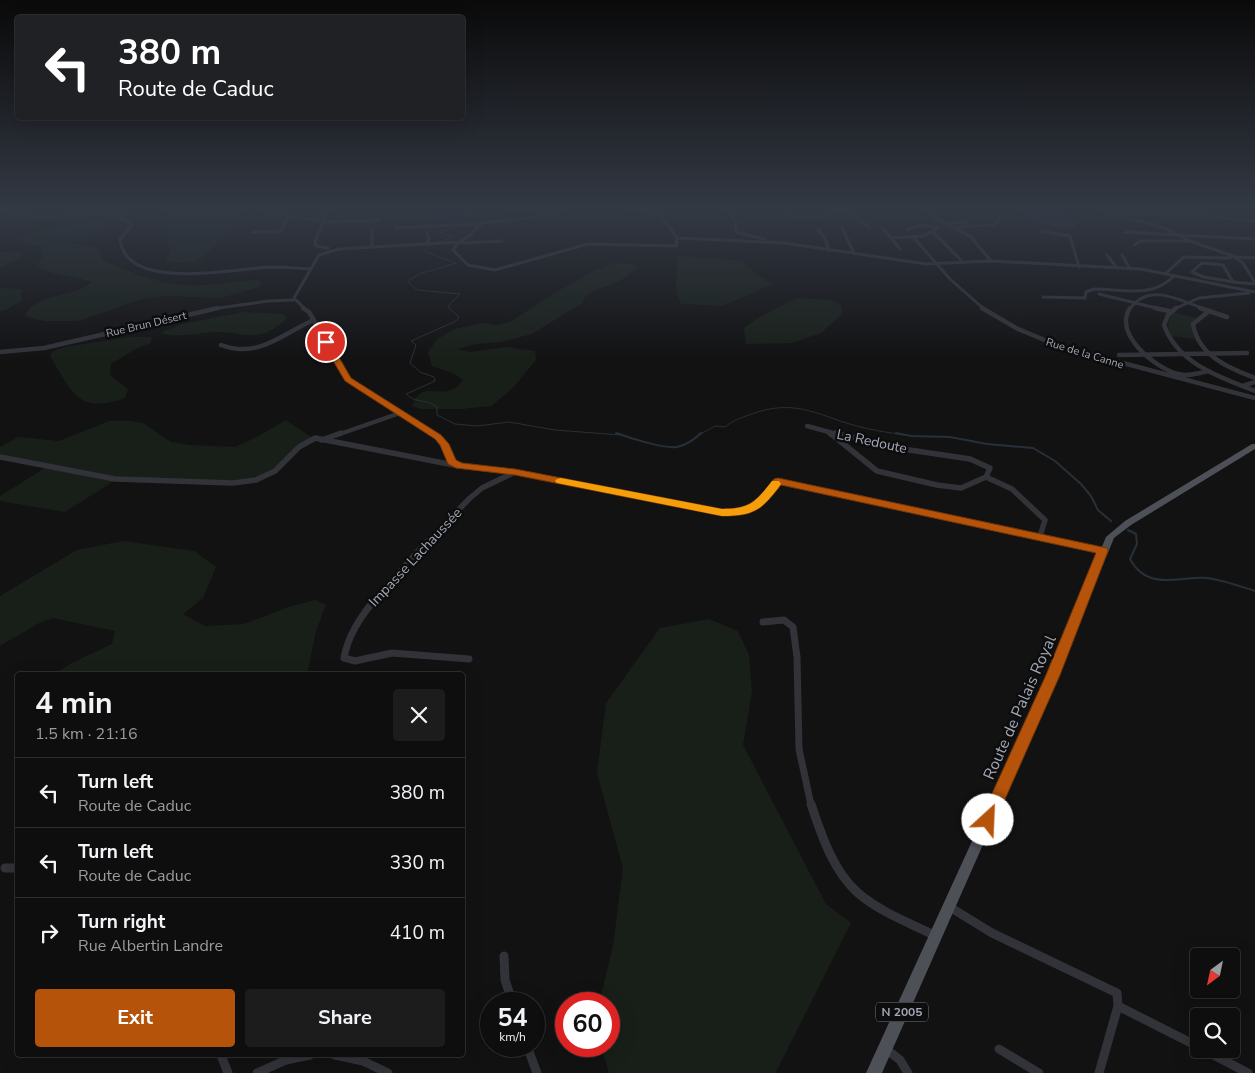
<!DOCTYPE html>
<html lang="en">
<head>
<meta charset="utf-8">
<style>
	body { margin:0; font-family:"Nunito Sans",sans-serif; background:#1c1c1c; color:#f1f3f6; height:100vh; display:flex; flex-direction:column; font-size:19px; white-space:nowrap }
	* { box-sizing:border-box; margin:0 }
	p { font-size:16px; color:#9b9c9e }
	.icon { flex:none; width:28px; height:28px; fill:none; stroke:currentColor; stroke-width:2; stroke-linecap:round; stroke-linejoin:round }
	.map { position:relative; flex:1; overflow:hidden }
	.panel { position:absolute; left:15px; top:672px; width:450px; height:385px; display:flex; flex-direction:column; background:#0e0e0e; border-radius:5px; box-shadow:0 5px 20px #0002,0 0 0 1px #2e2e2e }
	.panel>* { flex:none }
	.top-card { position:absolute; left:15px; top:15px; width:450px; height:105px; border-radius:5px; box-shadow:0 5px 20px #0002,0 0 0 1px #2e2e2e; background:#202124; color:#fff; overflow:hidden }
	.needle { width:32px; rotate:213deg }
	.controls { position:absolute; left:1190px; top:948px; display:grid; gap:10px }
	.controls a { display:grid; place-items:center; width:50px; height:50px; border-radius:5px; background:#0e0e0e; box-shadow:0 5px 20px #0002,0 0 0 1px #2e2e2e; font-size:25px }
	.speed { position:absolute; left:480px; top:992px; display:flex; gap:10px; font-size:25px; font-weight:700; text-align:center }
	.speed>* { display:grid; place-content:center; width:65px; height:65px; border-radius:50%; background:#0e0e0e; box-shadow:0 5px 20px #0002,0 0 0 1px #2e2e2e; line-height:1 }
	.speed small { font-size:12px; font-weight:400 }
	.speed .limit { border:8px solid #d22; background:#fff; color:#111 }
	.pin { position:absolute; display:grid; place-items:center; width:42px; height:42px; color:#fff; margin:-21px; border:2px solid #fff; border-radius:50%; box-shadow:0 1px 5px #0007 }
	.me { position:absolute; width:55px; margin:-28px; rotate:25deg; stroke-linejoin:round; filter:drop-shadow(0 0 4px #0008) }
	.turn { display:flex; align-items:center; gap:18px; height:105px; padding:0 20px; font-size:22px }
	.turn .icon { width:65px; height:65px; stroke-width:2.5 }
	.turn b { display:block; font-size:35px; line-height:42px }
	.round { display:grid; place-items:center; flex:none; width:52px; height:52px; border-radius:5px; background:#1c1c1c }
	.overview { display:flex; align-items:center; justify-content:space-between; height:85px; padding:0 20px }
	h1 { font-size:30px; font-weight:700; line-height:38px }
	.button { display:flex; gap:10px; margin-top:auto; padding:10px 20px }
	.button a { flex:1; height:58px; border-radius:5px; background:#b45309; color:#fff; font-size:20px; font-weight:700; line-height:58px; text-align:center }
	.button a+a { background:#1c1c1c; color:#f1f3f6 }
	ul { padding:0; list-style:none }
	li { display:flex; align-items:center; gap:15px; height:70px; padding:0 20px; border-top:1px solid #2e2e2e }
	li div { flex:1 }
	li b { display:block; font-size:19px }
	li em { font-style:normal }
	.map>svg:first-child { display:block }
</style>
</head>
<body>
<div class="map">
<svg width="1255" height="1073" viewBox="0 0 1255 1073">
	<rect width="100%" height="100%" fill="#121213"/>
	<g fill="#181f19">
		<path d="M 163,210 L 244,210 C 235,224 217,246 204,256 C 195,264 177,264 165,261 L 170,251 C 165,235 168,228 167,212 Z"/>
		<path d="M 88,219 L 105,220 L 111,223 L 109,228 L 71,243 L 99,248 L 103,260 C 132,274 167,287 200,285 C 219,285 238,281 258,280 L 262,283 L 256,288 L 220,298 L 165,296 L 139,300 L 79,321 L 44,321 L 25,316 C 34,292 74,299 91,282 C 73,275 52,277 36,265 L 43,257 L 40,247 L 26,244 L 20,239 L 34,232 Z"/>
		<polygon points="18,251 23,256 0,268 0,252"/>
		<polygon points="677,256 743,261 756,274 773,284 723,306 681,304 676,290"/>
		<path d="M 615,263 L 633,264 L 638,267 C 630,274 621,281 611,285 C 598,290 588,289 582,303 L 532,334 L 501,342 L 476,344 L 457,349 L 470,352 L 507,347 L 535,351 L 536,360 L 512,389 L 491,406 L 462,409 L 421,409 L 412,406 C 422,381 435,397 454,389 C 457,387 460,383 463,380 L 452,373 L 432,366 L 428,352 L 437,339 L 455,329 L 482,323 L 497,325 L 510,322 L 556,292 L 594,271 Z"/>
		<polygon points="4,288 22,289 21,301 8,309 0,311 0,289"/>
		<polygon points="797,298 831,300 841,305 842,314 821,333 792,343 746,344 744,328 761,316"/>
		<path d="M 243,312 L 283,314 L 287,318 C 281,324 273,330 265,333 C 250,338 236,333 222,332 C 202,331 179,339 160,333 L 182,324 Z"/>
		<path d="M 1172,312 L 1196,318 L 1191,327 L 1195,339 L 1170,336 C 1167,327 1168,322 1172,312 Z"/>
		<path d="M 130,337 L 152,337 L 150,343 L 134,350 L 111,364 L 110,375 L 128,389 L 125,398 C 78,415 72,392 50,356 L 53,351 L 65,347 Z"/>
		<polygon points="286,420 314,439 269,473 256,479 206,481 116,478 0,456 0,447 18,437 59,441 109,421 129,421 143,423 171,442 189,445 235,447 257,437"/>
		<polygon points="45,468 114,481 65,512 0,501 0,496"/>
		<polygon points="123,541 194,551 216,567 203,598 183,614 205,626 244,624 288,607 315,600 326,605 316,631 307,675 53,675 70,664 112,644 115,631 53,618 41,622 0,646 0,596 77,550"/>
		<polygon points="709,619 738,631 749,655 752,691 743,745 826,904 851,923 776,1072 778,1073 609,1073 601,1046 609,1046 609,1004 599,1004 613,946 623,868 597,773 606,703 660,628"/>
	</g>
	<path fill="#273038" d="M 1032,211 C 1047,211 1070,212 1077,227 C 1063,229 1036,225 1026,215 Z"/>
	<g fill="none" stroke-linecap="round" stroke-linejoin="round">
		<g stroke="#273038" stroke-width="1">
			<polyline points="437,242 454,237 438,232 453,228 454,225 434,219 436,217 541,210"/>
			<path d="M 430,245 L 425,249 L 426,252 L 456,263 L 419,274 L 409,280 L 409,283 L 417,290 L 460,294 L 449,305 L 449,308 L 459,317 L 456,321 L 411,341 L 416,345 L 410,363 L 420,372 L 434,377 L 435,381 L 406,394 C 416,404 426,398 437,407 L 437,415 L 455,424 L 477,426 L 509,422 L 555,430 L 620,435"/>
			<path d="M 699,435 L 715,426 L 725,427 C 732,421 740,418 749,415 C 798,396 820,418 865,428 C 878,431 891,433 904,435"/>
		</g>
		<g stroke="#273038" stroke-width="2">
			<path d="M 616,433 C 630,438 664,449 677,447 C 686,445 694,440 701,433"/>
			<polyline points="896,433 911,436 950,437 987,444 1033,448 1055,461 1081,484 1091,496 1098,510 1111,521"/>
			<path d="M 1128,530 L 1136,534 L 1137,544 L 1130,559 C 1148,592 1178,576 1207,578 C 1223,580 1239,586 1255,591"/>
		</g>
		<g stroke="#323339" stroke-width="3">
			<path d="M 1,210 C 15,215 29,217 44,218 C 66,218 116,207 132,225 L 120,239 C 125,293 235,268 272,267 C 284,267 297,268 310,269"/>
			<polyline points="328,210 315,242 316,246 328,248"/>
			<polyline points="631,210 654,213"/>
			<polyline points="652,210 666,222 677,238"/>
			<polyline points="728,210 735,221 736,232 764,239"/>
			<polyline points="846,210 869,227"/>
			<polyline points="926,210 937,219 970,236 991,261"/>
			<polyline points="1101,210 1164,228 1190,241 1233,256 1243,263 1255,283"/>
			<polyline points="264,212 284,212 291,217 325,221"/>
			<polyline points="466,212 468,210"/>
			<polyline points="787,212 790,217 794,218 830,217 828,212 846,211"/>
			<polyline points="1115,213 1167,213 1255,221"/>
			<polyline points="118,217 125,210"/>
			<polyline points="325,222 379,220"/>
			<polyline points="949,223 967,222"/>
			<polyline points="957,227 993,225 996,224 999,218"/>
			<polyline points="395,228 478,224"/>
			<polyline points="842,228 854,253"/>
			<polyline points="883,228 900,249"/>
			<polyline points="372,230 372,247"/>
			<polyline points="818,230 825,238 829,251"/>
			<polyline points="1042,231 1070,236 1079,267"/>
			<polyline points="253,232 281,231 287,218 291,217"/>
			<polyline points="1125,232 1255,239"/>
			<polyline points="934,233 962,261"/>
			<polyline points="677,238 785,243 926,264 991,261 1141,269 1255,292"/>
			<polyline points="891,238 923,236 938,228 922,225 907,230"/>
			<polyline points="914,238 950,279 984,309"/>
			<polyline points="459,242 453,250 468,265 495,270 588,244 676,246 677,238"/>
			<polyline points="462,243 502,241"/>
			<polyline points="423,245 429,241 427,232"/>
			<polyline points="1134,245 1140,241 1190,241"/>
			<polyline points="1107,255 1117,268"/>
			<polyline points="1122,255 1130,269"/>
			<polyline points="1235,257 1255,258"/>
			<polygon points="1202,263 1223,265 1233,282 1204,277 1192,272"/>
			<polyline points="1165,274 1184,257 1230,258"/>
			<polyline points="1233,282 1255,284"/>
			<polyline points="1099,294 1160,309"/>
			<path d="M 1043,297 L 1085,298 L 1086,292 L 1094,289 C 1122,289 1152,299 1174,276"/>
			<polyline points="212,309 268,301 294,300"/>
			<polyline points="305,309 294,298 319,255 339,249 459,242 468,237 482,223 536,217 565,210"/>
			<path d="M 1130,309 C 1148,282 1180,300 1204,309"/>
			<polyline points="1174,309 1199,298 1249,293"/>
		</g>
		<g stroke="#323339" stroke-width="4.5">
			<polyline points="303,308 309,312 348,379 434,435"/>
			<polyline points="982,308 1018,329 1059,346 1255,398"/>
			<path d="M 1130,308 C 1113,334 1155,368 1178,374 C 1188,377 1199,373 1209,371"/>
			<polyline points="1155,308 1169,311"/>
			<path d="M 1176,308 L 1168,315 L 1164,325 C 1178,364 1220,377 1255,391"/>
			<polyline points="1200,308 1227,317"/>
			<path d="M 1209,311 L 1193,324 C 1198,355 1228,368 1255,378"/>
			<path d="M 221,345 C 259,359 281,334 314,320"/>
			<polyline points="0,352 44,348 218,308"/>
			<polyline points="1119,355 1247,353"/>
			<polyline points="1243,386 1255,382"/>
			<polyline points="807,426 840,435"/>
			<polyline points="828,432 831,435"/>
			<polyline points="337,435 400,413"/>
		</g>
		<g stroke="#323339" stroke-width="5.5">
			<polyline points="433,433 440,440 454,464"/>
			<polyline points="830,433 877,471 937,485 961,488 986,477 990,468 970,459 903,449 835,433"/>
			<polyline points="322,440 341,433"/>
			<path d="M 0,457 L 115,479 L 233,483 L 256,480 L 275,471 L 299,447 L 315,438 L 459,466 L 515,472 L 721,512 C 752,511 758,504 778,481 L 1103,551"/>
			<polyline points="986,477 1012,489 1045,520 1040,536"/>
			<polyline points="377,597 417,552 470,498 482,488 515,472"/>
		</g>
		<g stroke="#323339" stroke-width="7">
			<path d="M 378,596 C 362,614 348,634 344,658 L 355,661 L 392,653 L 469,659"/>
			<polyline points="763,622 784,620 793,627 797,657 799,749 811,805"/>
		</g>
		<g stroke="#323339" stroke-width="9">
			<path d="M 811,804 C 821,834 833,871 858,893 C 880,912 910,923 936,936"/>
			<polyline points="5,868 18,868"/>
			<polyline points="948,906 992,933 1117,993 1118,1006 1099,1073"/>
			<polyline points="504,956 505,980 513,1004"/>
			<polyline points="1118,1006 1199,1047"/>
			<polyline points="527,1046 537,1073"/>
			<polyline points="886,1049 900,1060 908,1073"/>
			<polyline points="999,1049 1039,1073"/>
			<polyline points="1202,1049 1248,1073"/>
			<polyline points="221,1055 228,1073"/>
			<polyline points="335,1055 363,1061 388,1073"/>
			<polyline points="257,1073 286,1060 310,1055"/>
		</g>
		<polygon fill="#4e5058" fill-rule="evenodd" points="1252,444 1255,444 1255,449 1131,525 1114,538 1058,675 882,1073 866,1073 1048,675 1106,537 1125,521"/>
	</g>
	<linearGradient id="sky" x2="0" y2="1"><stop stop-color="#0a0a0a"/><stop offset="0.58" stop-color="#333944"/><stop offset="1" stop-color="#333944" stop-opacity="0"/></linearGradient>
	<rect width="1255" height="361" fill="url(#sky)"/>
	<path fill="#b45309" stroke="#753606" d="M 323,340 L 329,340 L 351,378 L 441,435 L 449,444 L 456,460 L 462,463 L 515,469 L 722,509 C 751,509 756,501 774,479 L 778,478 L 1107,548 L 1108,551 L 1060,675 L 994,824 L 988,826 L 982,824 L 980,820 L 1046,675 L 1096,553 L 781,485 C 761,510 755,516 722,516 L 515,475 L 456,468 L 448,464 L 440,445 L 435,439 L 345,381 L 322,342 Z"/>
	<path fill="#f59e0b" d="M 561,478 L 722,509 C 750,509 755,503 772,481 L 779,481 L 781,484 C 762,510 754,516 722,516 L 557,483 L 555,481 L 557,479 Z"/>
	<g text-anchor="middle" stroke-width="5" stroke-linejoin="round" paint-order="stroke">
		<g font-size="11" fill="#a2a7b5" stroke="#0d0d0e">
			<text transform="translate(146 324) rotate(-13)" y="4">Rue Brun Désert</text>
			<text transform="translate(1085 353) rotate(17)" y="4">Rue de la Canne</text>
		</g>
		<rect fill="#0d0d0e" stroke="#757983" stroke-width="1" x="876" y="1002.5" width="52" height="19" rx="4"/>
		<g font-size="12" font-weight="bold" fill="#a2a7b5">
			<text x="902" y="1016">N 2005</text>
		</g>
		<g font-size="14" fill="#a2a7b5" stroke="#0d0d0e">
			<text transform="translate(872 441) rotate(12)" y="5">La Redoute</text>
			<text transform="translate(415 557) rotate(-47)" y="5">Impasse Lachaussée</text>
		</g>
		<g font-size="16" fill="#a2a7b5" stroke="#0d0d0e">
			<text transform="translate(1019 707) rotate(-66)" y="6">Route de Palais Royal</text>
		</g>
	</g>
</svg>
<div class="controls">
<a><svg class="needle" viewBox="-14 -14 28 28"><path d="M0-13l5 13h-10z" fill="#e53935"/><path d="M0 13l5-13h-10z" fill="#9b9c9e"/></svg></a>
<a><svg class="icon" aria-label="search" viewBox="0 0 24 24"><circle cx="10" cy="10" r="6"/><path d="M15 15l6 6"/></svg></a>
</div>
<div class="speed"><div>54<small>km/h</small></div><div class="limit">60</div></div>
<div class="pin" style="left:326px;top:342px;background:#d93025"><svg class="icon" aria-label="arrive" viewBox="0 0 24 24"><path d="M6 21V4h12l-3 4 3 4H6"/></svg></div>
<svg class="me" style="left:988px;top:820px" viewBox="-20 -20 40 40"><circle r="19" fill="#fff"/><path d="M0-13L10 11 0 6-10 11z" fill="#b45309"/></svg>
<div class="top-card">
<div class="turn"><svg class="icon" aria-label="left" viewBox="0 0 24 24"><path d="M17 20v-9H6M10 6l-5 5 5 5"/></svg><div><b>380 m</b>Route de Caduc</div></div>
</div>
<section class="panel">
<div class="overview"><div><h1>4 min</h1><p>1.5 km · 21:16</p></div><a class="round"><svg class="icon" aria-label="close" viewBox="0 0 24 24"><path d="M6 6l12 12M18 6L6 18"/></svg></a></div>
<ul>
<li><svg class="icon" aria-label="left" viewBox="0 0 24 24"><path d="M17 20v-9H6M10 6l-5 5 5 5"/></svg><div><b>Turn left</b><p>Route de Caduc</p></div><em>380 m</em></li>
<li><svg class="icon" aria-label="left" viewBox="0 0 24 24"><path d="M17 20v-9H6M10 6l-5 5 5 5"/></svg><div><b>Turn left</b><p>Route de Caduc</p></div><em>330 m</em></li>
<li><svg class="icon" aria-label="right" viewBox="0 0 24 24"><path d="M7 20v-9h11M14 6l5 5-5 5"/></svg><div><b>Turn right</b><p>Rue Albertin Landre</p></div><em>410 m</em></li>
</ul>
<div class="button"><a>Exit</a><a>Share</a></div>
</section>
</div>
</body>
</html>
